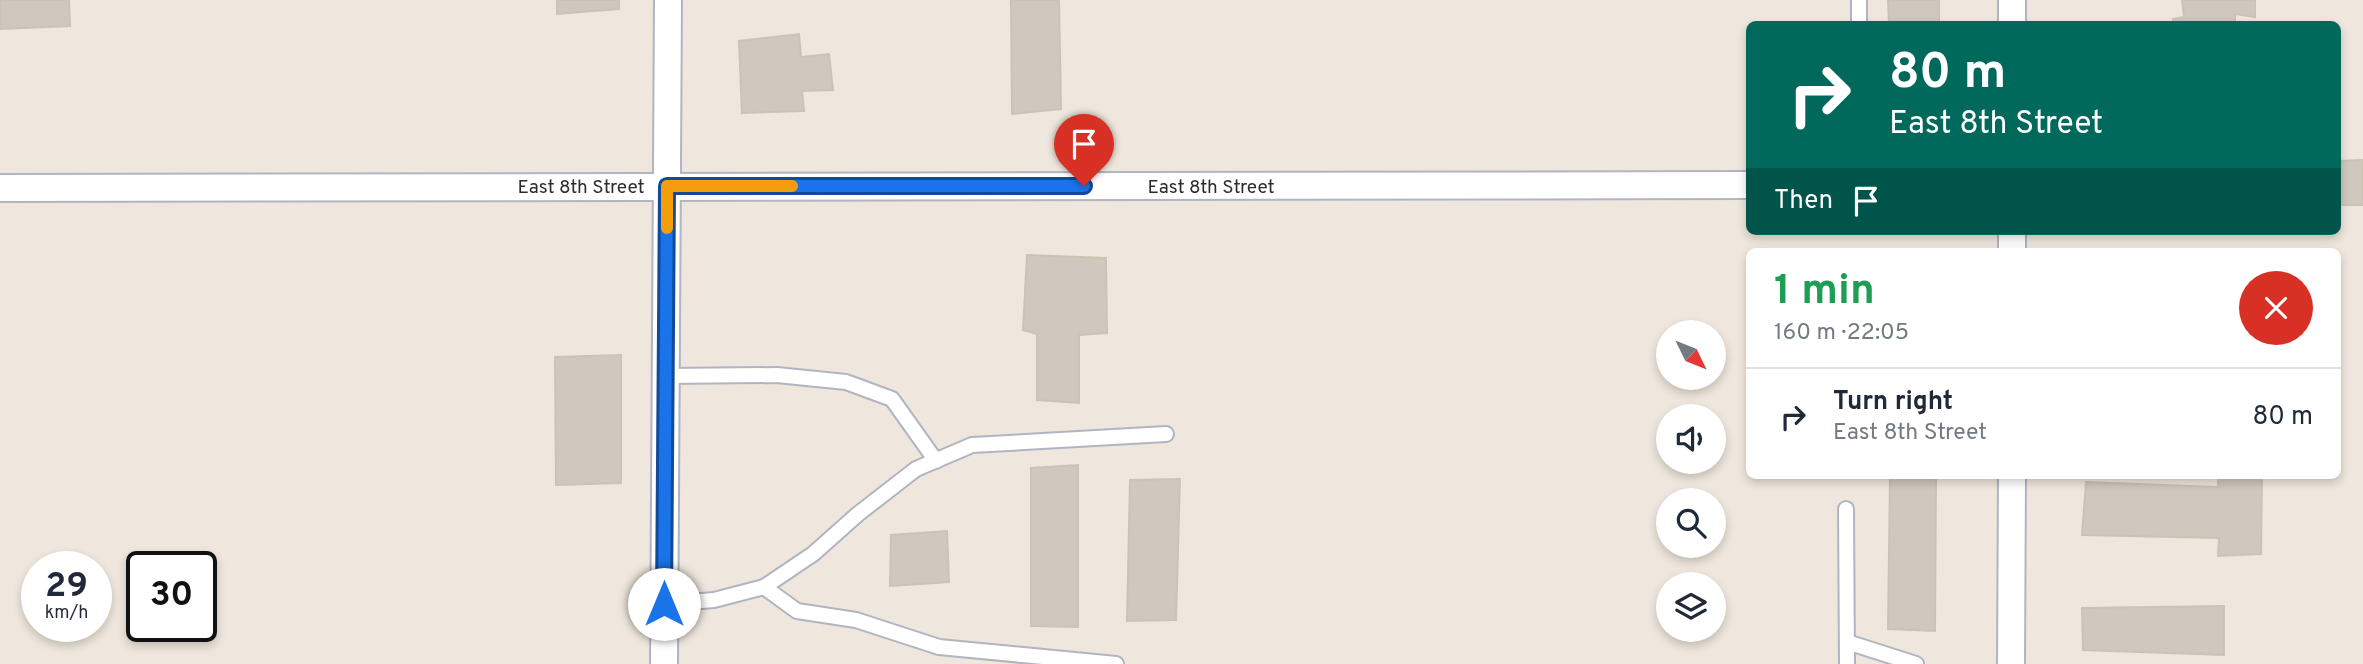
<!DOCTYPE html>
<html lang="en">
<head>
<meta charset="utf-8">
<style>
	body { margin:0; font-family:Overpass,sans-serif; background:#f2f2f3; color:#1f2937; height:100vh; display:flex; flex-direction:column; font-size:26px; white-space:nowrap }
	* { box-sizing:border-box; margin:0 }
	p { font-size:23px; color:#747a83 }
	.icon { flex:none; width:38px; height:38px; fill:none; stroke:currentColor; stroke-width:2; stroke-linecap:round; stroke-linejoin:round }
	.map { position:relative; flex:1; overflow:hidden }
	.sheet { position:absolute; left:1746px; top:248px; width:595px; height:231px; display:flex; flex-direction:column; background:#fff; border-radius:10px; box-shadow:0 4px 10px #0003 }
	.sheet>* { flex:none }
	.top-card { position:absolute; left:1746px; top:21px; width:595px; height:214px; border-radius:10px; box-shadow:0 4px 10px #0003; background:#00695c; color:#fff; overflow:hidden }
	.needle { width:46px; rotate:133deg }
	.tools { position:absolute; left:1656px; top:320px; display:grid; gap:14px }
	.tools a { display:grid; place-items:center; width:70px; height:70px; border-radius:50%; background:#fff; box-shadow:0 4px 10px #0003; font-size:35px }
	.speed { position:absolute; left:21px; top:551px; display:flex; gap:14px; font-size:35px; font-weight:700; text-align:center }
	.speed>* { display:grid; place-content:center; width:91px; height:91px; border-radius:50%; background:#fff; box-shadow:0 4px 10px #0003; line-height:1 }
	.speed small { font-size:18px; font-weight:400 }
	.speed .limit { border:4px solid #111; border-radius:10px; background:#fff; color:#111 }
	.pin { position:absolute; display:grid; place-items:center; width:60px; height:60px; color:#fff; margin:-72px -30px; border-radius:50% 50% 50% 0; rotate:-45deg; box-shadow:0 0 7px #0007 }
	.pin .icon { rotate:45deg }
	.me { position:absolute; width:77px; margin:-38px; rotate:0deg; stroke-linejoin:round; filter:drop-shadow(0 0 5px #0008) }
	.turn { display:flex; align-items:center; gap:24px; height:147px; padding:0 28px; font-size:32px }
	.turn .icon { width:91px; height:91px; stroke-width:2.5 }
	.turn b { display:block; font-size:49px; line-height:60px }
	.then { display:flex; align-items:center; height:66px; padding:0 28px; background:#0003; gap:14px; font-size:26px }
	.round { display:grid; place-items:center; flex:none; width:74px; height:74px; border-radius:37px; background:#f2f2f3 }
	.overview { display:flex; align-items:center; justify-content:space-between; height:119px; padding:0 28px }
	h1 { font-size:42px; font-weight:700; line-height:52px; color:#1e9e55 }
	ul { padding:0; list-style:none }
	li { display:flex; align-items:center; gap:21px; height:98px; padding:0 28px; border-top:2px solid #e0e1e3 }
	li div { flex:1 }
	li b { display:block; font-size:26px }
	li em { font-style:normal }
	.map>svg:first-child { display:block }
</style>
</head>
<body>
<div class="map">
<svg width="2363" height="664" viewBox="0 0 2363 664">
	<rect width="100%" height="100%" fill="#efe7dd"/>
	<g fill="#cec8be" stroke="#cbc3b6" stroke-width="2">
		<polygon points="0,0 69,0 70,26 0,29"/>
		<polygon points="557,0 619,0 619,9 557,14"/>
		<polygon points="1011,0 1059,0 1061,109 1012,114"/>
		<polygon points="1888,0 1939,0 1939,24 1889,24"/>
		<polygon points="2182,0 2255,0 2255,17 2235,14 2235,24 2173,24 2173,19 2184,17"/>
		<polygon points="799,34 801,57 829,54 833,90 802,91 804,111 742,113 739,41"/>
		<polygon points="2363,160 2363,205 2338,205 2338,161"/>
		<polygon points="1027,255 1106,258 1107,333 1079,335 1079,403 1037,400 1037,334 1023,330"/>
		<polygon points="621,355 621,483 556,485 555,357"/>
		<polygon points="1078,465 1078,627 1031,626 1031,468"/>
		<polygon points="1890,476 1936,476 1935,631 1888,629"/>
		<polygon points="2218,476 2262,476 2261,554 2218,556 2219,538 2082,535 2086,482 2218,487"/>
		<polygon points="1180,479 1176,620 1127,621 1130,480"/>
		<polygon points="947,531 949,582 890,586 891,535"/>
		<polygon points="2224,606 2224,655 2083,650 2082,608"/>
	</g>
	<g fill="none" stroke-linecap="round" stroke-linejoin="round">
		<defs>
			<g id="service">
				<polyline points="1859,0 1859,24"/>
				<polyline points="666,376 777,375 846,382 892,399 936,461"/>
				<polyline points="1846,509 1847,664"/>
				<polyline points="764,587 797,611 856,620 939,647 1116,664"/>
				<polyline points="664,604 714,600 764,587 813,554 858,514 916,469 972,445 1166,434"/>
				<polyline points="1847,642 1916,664"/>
			</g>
			<g id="minor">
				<polyline points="2012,0 2012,24"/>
				<polyline points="0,188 1750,185"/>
				<polyline points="2012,252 2012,231"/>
				<polyline points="664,664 668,0"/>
				<polyline points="2011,664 2012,476"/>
			</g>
		</defs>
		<use href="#service" stroke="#b1b4c1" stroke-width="18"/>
		<use href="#minor" stroke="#b1b4c1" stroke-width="30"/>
		<use href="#service" stroke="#fff" stroke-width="14"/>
		<use href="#minor" stroke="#fff" stroke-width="26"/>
	</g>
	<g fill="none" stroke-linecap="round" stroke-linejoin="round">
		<defs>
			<polyline id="route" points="664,604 667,186 1084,186"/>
		</defs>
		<use href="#route" stroke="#114b97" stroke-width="18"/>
		<use href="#route" stroke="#1a73e8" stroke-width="12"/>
		<polyline stroke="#f59e0b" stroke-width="12" points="667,228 667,186 792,186"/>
	</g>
	<g text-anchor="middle" stroke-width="6" stroke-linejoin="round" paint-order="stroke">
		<g font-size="19" fill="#2c2c2c" stroke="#fff">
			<text x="581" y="193">East 8th Street</text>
			<text x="1211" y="193">East 8th Street</text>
		</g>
	</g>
</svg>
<div class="tools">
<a><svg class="needle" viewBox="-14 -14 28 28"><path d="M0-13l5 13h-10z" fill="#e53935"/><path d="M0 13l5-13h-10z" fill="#747a83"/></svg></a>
<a><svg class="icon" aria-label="sound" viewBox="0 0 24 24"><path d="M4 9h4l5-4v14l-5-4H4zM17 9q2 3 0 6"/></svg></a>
<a><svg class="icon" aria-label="search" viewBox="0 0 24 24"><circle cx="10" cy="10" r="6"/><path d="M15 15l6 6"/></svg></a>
<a><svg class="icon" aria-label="layers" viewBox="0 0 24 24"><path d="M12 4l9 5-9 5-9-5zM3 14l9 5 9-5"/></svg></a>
</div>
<div class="speed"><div>29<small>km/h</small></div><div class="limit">30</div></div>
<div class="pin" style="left:1084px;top:186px;background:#d93025"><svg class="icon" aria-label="arrive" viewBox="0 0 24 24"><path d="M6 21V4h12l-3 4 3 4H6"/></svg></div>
<svg class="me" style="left:664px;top:604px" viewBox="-20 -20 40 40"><circle r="19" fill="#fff"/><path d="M0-13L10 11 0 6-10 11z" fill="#1a73e8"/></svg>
<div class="top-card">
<div class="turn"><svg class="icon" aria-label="right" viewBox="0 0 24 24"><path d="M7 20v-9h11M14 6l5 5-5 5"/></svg><div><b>80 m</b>East 8th Street</div></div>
<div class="then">Then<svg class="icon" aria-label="arrive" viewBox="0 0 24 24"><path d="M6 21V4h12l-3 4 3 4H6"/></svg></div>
</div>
<section class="sheet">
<div class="overview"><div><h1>1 min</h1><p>160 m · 22:05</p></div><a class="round" style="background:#d93025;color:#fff"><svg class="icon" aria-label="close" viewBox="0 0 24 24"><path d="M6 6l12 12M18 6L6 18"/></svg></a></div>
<ul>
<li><svg class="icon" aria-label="right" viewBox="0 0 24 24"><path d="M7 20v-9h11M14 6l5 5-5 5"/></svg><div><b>Turn right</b><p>East 8th Street</p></div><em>80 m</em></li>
</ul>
</section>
</div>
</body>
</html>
